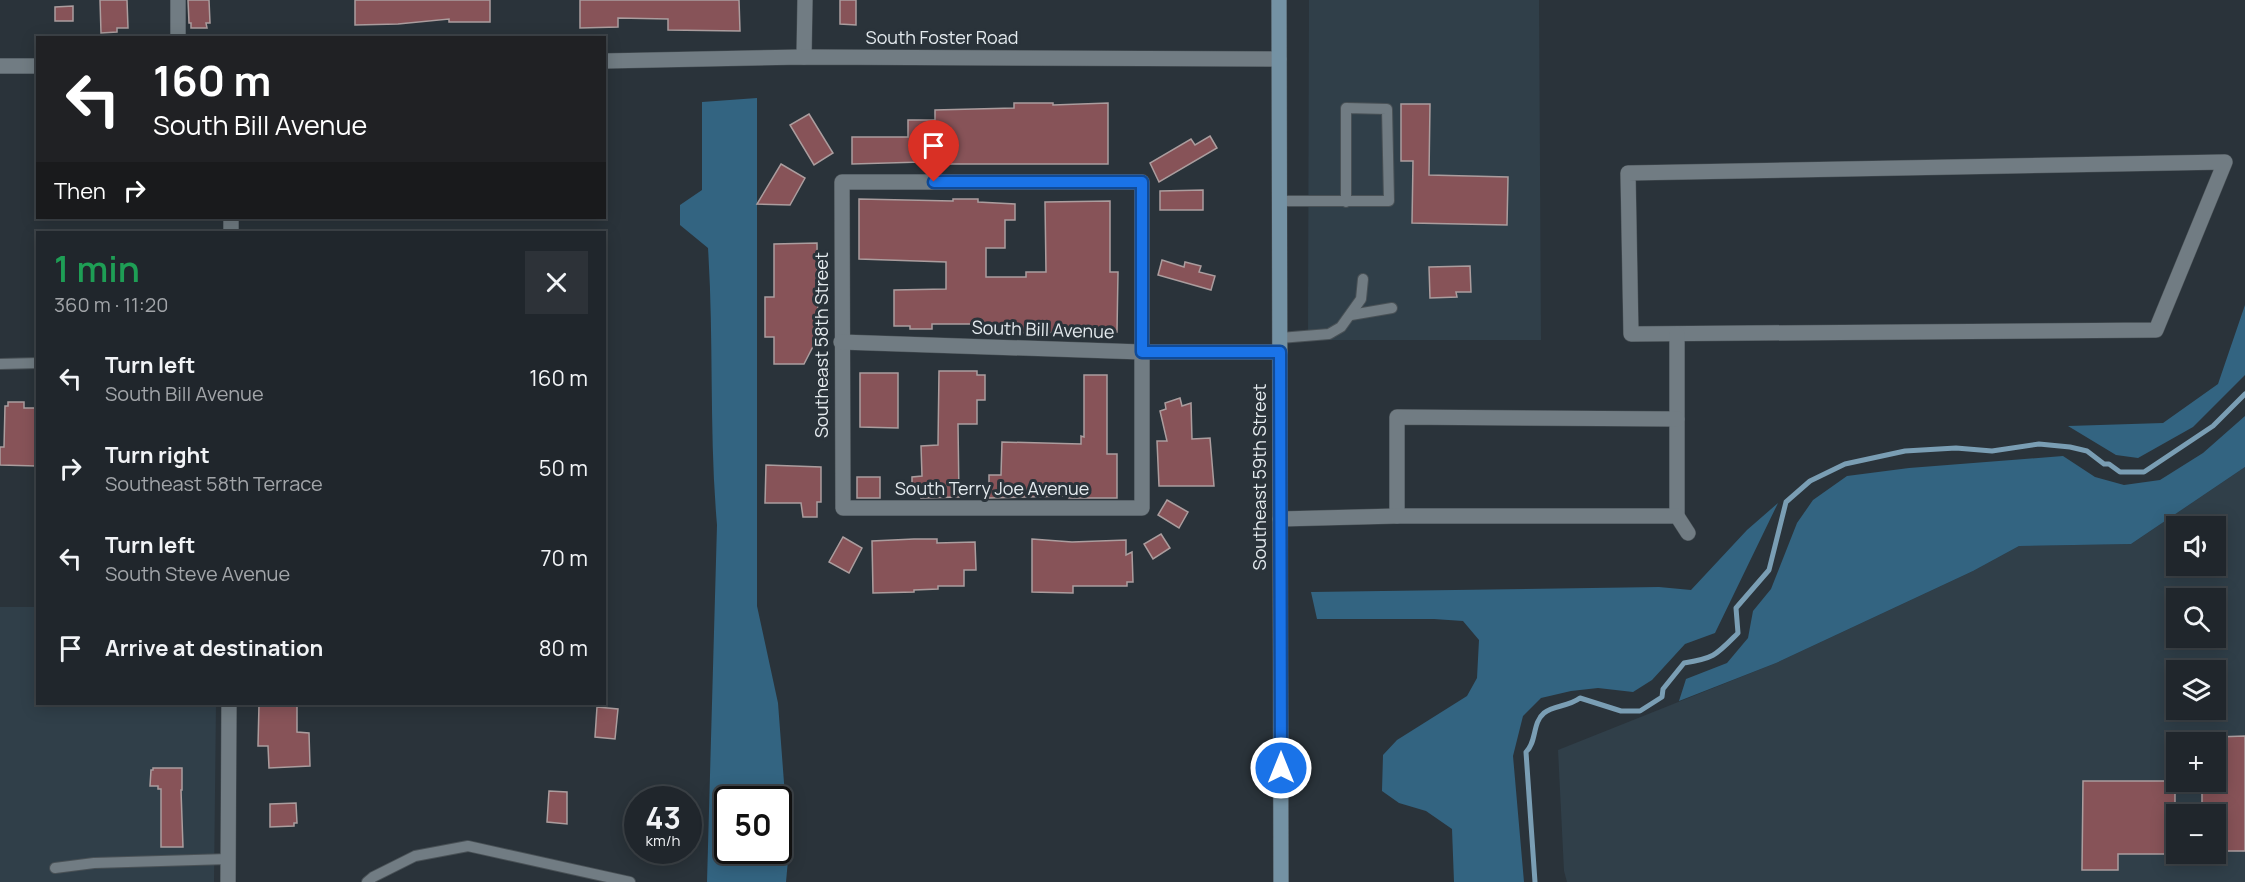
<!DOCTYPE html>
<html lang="en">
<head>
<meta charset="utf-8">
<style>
	body { margin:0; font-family:Manrope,sans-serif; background:#2d3238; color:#f1f3f6; height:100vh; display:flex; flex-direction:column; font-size:22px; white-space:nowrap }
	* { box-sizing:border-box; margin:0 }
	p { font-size:20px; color:#a2a5a9 }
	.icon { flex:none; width:33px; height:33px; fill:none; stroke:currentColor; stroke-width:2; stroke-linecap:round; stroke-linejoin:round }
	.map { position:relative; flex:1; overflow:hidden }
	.sheet { position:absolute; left:36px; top:231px; width:570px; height:474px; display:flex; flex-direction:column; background:#20262c; border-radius:0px; box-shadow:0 3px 15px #0003,0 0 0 2px #3d4348 }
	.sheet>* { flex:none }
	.top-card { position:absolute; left:36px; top:36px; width:570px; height:183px; border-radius:0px; box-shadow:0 3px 15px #0003,0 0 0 2px #3d4348; background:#202124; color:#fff; overflow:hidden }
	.buttons { position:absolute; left:2166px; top:516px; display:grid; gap:12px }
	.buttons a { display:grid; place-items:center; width:60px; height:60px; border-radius:0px; background:#20262c; box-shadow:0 3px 15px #0003,0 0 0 2px #3d4348; font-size:30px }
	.speed { position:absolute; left:624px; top:786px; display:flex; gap:12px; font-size:30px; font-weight:700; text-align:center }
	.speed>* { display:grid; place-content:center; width:78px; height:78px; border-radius:50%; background:#20262c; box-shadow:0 3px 15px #0003,0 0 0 2px #3d4348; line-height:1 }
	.speed small { font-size:15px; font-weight:400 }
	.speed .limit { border:3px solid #111; border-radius:9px; background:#fff; color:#111 }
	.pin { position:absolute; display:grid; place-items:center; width:51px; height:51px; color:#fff; margin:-62px -26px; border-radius:50% 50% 50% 0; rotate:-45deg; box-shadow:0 0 6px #0007 }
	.pin .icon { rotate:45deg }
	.me { position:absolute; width:66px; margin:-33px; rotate:0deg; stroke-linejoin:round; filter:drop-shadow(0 0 4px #0008) }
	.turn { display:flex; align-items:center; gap:21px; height:126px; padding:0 18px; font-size:27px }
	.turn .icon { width:78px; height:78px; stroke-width:2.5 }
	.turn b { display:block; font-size:42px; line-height:51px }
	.then { display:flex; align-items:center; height:57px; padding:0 18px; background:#0003; gap:12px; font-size:22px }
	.round { display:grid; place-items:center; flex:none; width:63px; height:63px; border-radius:0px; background:#2d3238 }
	.summary { display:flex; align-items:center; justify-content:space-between; height:102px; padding:0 18px }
	h1 { font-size:36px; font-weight:600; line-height:45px; color:#1e9e55 }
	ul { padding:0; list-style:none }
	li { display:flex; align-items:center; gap:18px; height:90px; padding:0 18px }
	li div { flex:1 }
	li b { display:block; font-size:22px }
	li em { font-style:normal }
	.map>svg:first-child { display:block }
</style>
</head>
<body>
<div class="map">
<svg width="2245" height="882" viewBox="0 0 2245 882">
	<rect width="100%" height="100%" fill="#2a333a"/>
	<g fill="#303f49" fill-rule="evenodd">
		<polygon points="1309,0 1539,0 1541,340 1308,340"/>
		<path d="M 2245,467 L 2245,882 L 1567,882 L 1564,871 L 1558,750 L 1776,663 L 1973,571 L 2019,546 L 2131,544 ZM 2176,526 L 2216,526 L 2216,566 L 2176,566 ZM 2176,598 L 2216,598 L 2216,638 L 2176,638 ZM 2176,670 L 2216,670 L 2216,710 L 2176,710 ZM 2176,742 L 2216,742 L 2216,782 L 2176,782 ZM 2176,814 L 2216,814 L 2216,854 L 2176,854 Z"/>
		<polygon points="0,607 37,607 38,704 216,704 214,882 0,882"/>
	</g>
	<g fill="#336481" fill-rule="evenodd">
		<path d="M 757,98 L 757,606 L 778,703 L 789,849 L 786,882 L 707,882 L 717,525 C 709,433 714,341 708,248 L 680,225 L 680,205 L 702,190 L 702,102 ZM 728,800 L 778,800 L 778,850 L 728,850 Z"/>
		<polygon points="2245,305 2245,375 2193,427 2138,458 2116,455 2068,426 2163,423 2218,384"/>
		<polygon points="2245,416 2245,467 2131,544 2019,546 1973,571 1776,663 1679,701 1686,679 1727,663 1748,638 1753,611 1771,589 1797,523 1813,500 1847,476 1909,468 2063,456 2095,477 2124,485 2160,480 2203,453"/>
		<polygon points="1778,503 1715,633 1685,644 1652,680 1633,692 1598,688 1571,691 1541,698 1523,716 1513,756 1524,882 1454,882 1452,829 1426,811 1399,803 1382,791 1383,755 1397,740 1467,696 1477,678 1479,640 1463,621 1434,619 1317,619 1311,592 1659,587 1691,590 1747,530"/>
	</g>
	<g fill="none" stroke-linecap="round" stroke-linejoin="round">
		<path stroke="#7a9eb4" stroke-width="5" d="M 1535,882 L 1526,752 C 1537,742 1532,723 1544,713 C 1554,705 1568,707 1580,698 L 1621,711 L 1640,711 L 1662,697 L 1663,689 L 1684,663 C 1715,658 1716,655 1738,633 L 1736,608 L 1769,570 L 1786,502 L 1810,481 L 1845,464 L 1905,451 L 1956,448 L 1992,451 L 2039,444 L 2070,447 L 2087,451 L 2104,464 L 2109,464 L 2120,472 L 2144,472 L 2213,426 L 2245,394"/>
	</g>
	<g fill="#875358" stroke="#ab9d9e" stroke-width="1.5">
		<polygon points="100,0 127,0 128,28 117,28 117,32 101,33"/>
		<polygon points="188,0 209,0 210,23 206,23 207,28 191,28 191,23 189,23"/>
		<polygon points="355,0 490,0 490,22 449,22 449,19 398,24 355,25"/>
		<polygon points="580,0 739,0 740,31 668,30 668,19 618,18 618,27 580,28"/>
		<polygon points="840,0 856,0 856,25 840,24"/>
		<polygon points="73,6 73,21 55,21 55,7"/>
		<polygon points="1014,103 1053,103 1053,105 1108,103 1108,164 922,164 922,162 852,164 852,137 908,137 908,120 935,120 935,110 1014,108"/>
		<polygon points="1401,104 1430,104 1429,175 1508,177 1507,225 1412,223 1413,161 1401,161"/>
		<polygon points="809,114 833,153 814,165 790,125"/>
		<polygon points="1210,136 1217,148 1159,182 1150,163 1191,139 1195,145"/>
		<polygon points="781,164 805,178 790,205 757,204"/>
		<polygon points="1203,190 1203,210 1160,210 1160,191"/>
		<polygon points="859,199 953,201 953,199 978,199 978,202 1015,204 1015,220 1005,220 1005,248 986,248 986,277 1026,277 1026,272 1046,272 1045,202 1110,201 1110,272 1118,272 1117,332 990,333 990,331 974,331 974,324 932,324 932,329 910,329 910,326 894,326 894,290 946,289 946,262 859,259"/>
		<polygon points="817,243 818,324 820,333 804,364 774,364 774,337 765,337 765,297 774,297 774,244"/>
		<polygon points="1162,260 1184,267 1185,262 1201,266 1199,272 1215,276 1211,290 1158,275"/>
		<polygon points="1470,266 1471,292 1456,292 1457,297 1430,298 1429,267"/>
		<polygon points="939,371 977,371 977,375 985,375 985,400 977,400 977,424 958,424 959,497 921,498 921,492 912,492 912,477 922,476 921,446 938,445"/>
		<polygon points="860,373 898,373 898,428 860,427"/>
		<polygon points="1084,375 1107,375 1107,454 1117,454 1117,498 1069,498 1069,496 989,498 989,475 1001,475 1002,442 1081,444 1081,436 1084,437"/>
		<polygon points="1180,398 1182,406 1191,403 1192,439 1210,438 1214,486 1159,486 1157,441 1167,441 1160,411 1166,409 1165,403"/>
		<polygon points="8,402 24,402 24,408 38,408 37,466 0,465 0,447 4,447 5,406 8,406"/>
		<polygon points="766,465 821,467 821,502 817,502 817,517 803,517 801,503 765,503"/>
		<rect x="857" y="477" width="23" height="21"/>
		<polygon points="1167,500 1188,512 1179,528 1158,515"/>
		<polygon points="1161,534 1170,548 1153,559 1144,544"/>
		<polygon points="843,537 862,548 849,573 829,562"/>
		<polygon points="914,539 937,539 937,543 975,542 976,570 964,570 964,586 938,586 938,589 914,590 914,592 873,593 872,541"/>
		<polygon points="1032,539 1072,542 1126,540 1126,555 1132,552 1133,582 1127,582 1127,586 1073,586 1073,593 1032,592"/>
		<polygon points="259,704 297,704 297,732 309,733 310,766 269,768 268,746 258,746"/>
		<polygon points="597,707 618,709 615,739 595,737"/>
		<polygon points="2245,736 2245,851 2216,851 2216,814 2202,814 2202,782 2216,782 2216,737"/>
		<polygon points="153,768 182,768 182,790 181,790 183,847 161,847 161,789 158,789 158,786 150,786 151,770 153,770"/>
		<polygon points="2083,781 2175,781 2175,854 2118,854 2118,870 2082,870"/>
		<polygon points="549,791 567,792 567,824 547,822"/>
		<polygon points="296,803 297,823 294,823 294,826 270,827 270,804"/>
	</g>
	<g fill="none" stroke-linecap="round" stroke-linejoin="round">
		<defs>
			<g id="lane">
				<polyline points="1279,201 1389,201 1387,109 1346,108 1346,202"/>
				<polyline points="1351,315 1392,308"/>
				<polyline points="1280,338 1329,334 1341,327 1361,299 1363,279"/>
				<polyline points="0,364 38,363"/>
				<polyline points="55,868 94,863 228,859"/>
				<polyline points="367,882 373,877 415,856 468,846 630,882"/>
			</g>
			<g id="street">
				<polyline points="178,0 178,38"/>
				<polyline points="804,57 805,0"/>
				<polyline points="604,61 804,57 1279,59"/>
				<polyline points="0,66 38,66"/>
				<polygon points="2225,162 2156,330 1631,334 1628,173"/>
				<polygon points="842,182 1142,182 1142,508 843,508"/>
				<polyline points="231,232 231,218"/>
				<polyline points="1677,334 1677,516"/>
				<polyline points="841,342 1142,352 1280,352"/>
				<polyline points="1397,516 1397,417 1677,419"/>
				<polyline points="1280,519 1397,516 1677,516 1688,533"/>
				<polyline points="228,882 229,704"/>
			</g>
			<polyline id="secondary" points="1279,0 1281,882"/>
		</defs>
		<use href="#lane" stroke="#495156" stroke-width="12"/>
		<use href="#street" stroke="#495156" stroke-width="16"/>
		<use href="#secondary" stroke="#495156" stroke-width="16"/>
		<use href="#lane" stroke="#717c83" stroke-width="10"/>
		<use href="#street" stroke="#717c83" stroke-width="15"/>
		<use href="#secondary" stroke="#7492a4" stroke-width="15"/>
	</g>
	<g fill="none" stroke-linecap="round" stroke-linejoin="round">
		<defs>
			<polyline id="route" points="934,182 1142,182 1142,352 1280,352 1281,768"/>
		</defs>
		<use href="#route" stroke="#114b97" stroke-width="15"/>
		<use href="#route" stroke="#1a73e8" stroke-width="10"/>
	</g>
	<g text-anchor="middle" stroke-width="6" stroke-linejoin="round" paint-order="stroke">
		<g font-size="18" fill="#e4eaee" stroke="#2a333a">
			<text x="942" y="44">South Foster Road</text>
			<text transform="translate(1043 330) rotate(2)" y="6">South Bill Avenue</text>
			<text transform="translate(822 345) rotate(-90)" y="6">Southeast 58th Street</text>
			<text transform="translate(1260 477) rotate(-90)" y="6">Southeast 59th Street</text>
			<text x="992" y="495">South Terry Joe Avenue</text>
		</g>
	</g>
</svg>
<div class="buttons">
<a><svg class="icon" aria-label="sound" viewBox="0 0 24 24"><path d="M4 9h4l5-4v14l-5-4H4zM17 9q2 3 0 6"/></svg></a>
<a><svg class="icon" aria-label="search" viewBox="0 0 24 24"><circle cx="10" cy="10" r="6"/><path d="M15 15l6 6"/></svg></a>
<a><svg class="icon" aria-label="layers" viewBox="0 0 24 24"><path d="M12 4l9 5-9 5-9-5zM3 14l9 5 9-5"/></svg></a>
<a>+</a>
<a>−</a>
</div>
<div class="speed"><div>43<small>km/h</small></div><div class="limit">50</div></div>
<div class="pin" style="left:934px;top:182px;background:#d93025"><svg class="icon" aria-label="arrive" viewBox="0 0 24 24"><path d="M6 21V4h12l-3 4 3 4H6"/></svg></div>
<svg class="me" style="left:1281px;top:768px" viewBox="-20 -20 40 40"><circle r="17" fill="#1a73e8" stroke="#fff" stroke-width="3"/><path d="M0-11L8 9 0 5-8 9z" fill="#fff"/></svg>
<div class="top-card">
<div class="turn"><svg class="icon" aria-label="left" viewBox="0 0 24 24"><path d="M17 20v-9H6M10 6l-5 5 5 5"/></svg><div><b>160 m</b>South Bill Avenue</div></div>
<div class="then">Then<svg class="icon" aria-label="right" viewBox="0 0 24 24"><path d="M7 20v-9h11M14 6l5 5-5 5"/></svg></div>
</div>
<section class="sheet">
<div class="summary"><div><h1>1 min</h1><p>360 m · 11:20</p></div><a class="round"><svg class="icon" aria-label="close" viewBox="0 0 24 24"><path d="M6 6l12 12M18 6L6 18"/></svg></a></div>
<ul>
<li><svg class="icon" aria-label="left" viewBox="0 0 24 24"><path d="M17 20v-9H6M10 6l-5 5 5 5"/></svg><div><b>Turn left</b><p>South Bill Avenue</p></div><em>160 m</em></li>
<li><svg class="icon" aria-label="right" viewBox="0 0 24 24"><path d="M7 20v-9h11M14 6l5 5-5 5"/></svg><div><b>Turn right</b><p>Southeast 58th Terrace</p></div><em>50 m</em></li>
<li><svg class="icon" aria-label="left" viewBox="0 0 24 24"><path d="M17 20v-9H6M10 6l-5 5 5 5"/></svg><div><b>Turn left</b><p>South Steve Avenue</p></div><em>70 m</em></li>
<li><svg class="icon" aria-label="arrive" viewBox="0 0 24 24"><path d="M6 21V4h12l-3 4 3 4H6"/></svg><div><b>Arrive at destination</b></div><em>80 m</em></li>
</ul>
</section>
</div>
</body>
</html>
